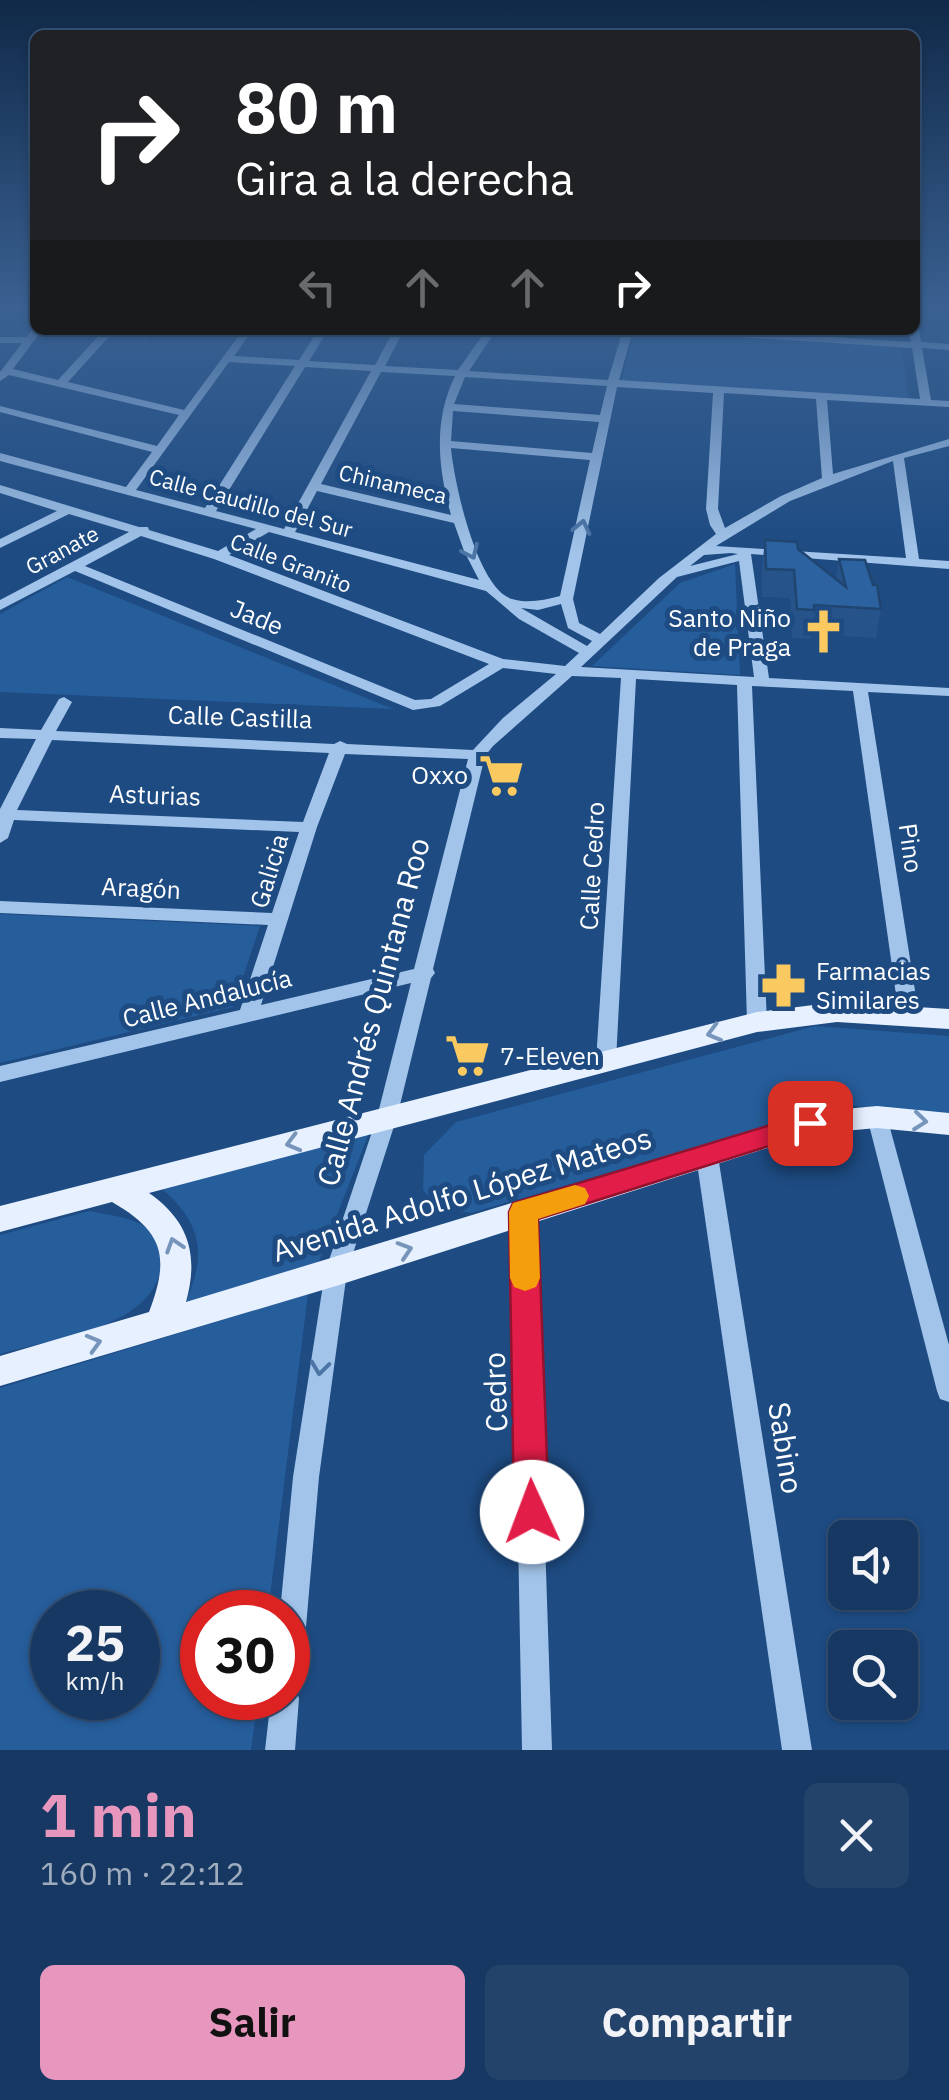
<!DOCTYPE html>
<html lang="es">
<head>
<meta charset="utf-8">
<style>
	body { margin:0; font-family:"IBM Plex Sans",sans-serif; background:#23436b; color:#f1f3f6; height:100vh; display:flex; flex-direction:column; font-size:38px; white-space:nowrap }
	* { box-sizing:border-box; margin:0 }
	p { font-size:32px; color:#9eacbe }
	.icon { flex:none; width:55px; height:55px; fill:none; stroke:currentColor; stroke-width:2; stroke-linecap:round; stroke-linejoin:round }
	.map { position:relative; height:1750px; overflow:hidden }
	.sheet { display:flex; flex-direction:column; background:#163862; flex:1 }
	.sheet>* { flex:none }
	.banner { position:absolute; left:30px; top:30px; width:890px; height:305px; border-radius:15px; box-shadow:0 2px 8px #0004,0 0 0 2px #355277; background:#202124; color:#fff; overflow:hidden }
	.controls { position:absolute; left:828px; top:1520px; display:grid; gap:20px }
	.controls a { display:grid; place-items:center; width:90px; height:90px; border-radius:15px; background:#163862; box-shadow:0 2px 8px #0004,0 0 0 2px #355277; font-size:50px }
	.speed { position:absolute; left:30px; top:1590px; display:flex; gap:20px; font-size:50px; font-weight:700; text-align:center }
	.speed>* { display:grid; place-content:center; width:130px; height:130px; border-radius:50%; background:#163862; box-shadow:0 2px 8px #0004,0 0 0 2px #355277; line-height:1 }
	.speed small { font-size:25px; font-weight:400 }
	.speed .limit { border:15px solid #d22; background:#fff; color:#111 }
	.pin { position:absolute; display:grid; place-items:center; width:85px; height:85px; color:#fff; margin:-42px; border-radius:20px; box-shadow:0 5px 15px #0006 }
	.me { position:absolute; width:110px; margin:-55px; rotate:358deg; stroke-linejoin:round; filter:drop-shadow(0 0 8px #0008) }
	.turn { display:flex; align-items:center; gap:35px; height:210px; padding:0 40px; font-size:45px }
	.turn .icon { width:130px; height:130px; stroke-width:2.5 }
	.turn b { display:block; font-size:70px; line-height:85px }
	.lanes { display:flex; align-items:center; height:95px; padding:0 40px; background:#0003; justify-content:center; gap:50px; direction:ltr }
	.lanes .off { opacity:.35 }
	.round { display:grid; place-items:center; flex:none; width:105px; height:105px; border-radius:15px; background:#23436b }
	.summary { display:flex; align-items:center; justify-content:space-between; height:170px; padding:0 40px }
	h1 { font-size:60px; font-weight:800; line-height:75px; color:#e797bd }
	.primary-button { display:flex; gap:20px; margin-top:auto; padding:20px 40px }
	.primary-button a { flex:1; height:115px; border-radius:15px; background:#e797bd; color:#111; font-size:40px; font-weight:800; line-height:115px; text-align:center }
	.primary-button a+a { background:#23436b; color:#f1f3f6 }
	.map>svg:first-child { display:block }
</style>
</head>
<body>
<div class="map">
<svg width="949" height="1750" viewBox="0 0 949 1750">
	<rect width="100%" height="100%" fill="#1d4b82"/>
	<g fill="#265d9b" fill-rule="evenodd">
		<polygon points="634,330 901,347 909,399 622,380"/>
		<polygon points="735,564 740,675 592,666 680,583"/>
		<polygon points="67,577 393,709 0,692 0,614"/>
		<polygon points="0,914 260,926 233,1007 0,1063"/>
		<polygon points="815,1026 949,1036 949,1113 839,1105 471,1213 439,1208 423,1190 424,1155 456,1122"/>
		<path d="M 369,1133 L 318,1264 L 183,1308 C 206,1259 205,1226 162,1189 Z"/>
		<path d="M 89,1211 C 115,1216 161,1220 162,1254 C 164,1328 57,1337 0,1354 L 0,1235 Z"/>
		<path d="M 308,1294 L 268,1612 L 202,1612 L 202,1698 L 258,1698 L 251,1750 L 0,1750 L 0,1388 ZM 52,1612 L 138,1612 L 138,1698 L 52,1698 Z"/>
	</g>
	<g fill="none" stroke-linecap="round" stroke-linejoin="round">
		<g fill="#a2c4ea" fill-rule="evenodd">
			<path d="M 35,327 L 35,330 L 42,330 L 13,369 L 58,380 L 104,330 L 115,330 L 68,382 L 184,410 L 243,330 L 253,330 L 234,356 L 299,360 L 318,330 L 328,330 L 309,361 L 375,365 L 394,330 L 404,330 L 385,366 L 458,370 L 486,330 L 496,330 L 469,371 L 608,380 L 623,330 L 633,330 L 619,380 L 920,399 L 912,348 L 673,333 L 668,330 L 722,330 L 911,342 L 909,330 L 915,330 L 915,327 L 919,330 L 921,342 L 949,344 L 949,350 L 922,348 L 931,400 L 949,401 L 949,407 L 827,400 L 833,474 L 949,439 L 949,446 L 904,458 L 919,559 L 949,561 L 949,569 L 751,554 L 769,678 L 949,688 L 949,696 L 868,692 L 919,1016 L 916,1021 L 902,1021 L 899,1016 L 853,691 L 752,686 L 767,1022 L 764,1027 L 750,1027 L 747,1022 L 737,685 L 636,679 L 616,1061 L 613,1066 L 599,1066 L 596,1061 L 621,678 L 572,676 L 493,746 L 485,756 L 433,969 L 435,973 L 431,978 L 397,1117 L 347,1272 L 319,1477 L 302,1673 L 298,1683 L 291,1686 L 295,1688 L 299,1698 L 295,1750 L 265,1750 L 271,1698 L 288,1698 L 288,1612 L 280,1612 L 293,1477 L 325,1272 L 377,1117 L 411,983 L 0,1082 L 0,1066 L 240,1010 L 268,925 L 0,913 L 0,901 L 272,913 L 299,832 L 14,820 L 8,838 L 0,843 L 0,809 L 36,739 L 0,738 L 0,728 L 41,730 L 59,699 L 64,697 L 72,702 L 56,731 L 334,744 L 340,741 L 347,744 L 473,750 L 503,718 L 556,674 L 503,668 L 440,706 L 413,710 L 75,571 L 0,610 L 0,600 L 129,532 L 69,514 L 0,548 L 0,539 L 57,511 L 0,493 L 0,485 L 139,527 L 148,527 L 149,530 L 218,551 L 256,529 L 0,461 L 0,453 L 126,487 L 152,452 L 0,412 L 0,406 L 157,446 L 179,415 L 9,375 L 0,381 L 0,372 L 22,343 L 0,343 L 0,337 L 26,337 ZM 229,362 L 295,366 L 205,508 L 136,490 ZM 305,367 L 371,371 L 284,529 L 216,511 ZM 381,372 L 455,376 C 433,421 438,468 451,515 L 321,484 ZM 465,377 L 607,386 L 600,415 L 454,404 ZM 617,387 L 713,393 L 706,509 L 710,525 L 716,534 L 659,578 L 600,634 L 579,623 L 573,599 ZM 724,393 L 816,399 L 822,478 L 781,496 L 725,528 L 718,509 ZM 453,411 L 599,422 L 592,453 L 451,441 ZM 451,448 L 590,460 L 560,596 C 544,600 528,604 512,599 C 477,589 454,482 451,448 ZM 893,461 L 906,558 L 716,546 L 790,501 ZM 317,491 L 454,523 L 464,551 L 479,580 L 295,532 ZM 269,532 L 486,591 L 519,619 L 579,653 L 565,666 L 503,659 L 229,555 ZM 141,536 L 214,559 L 489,664 L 431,699 L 415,700 L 85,566 ZM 731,553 L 738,554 L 690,566 L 704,555 ZM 739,561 L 754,677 L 581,667 L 677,577 ZM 561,604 L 568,628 L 592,641 L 587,646 L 521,608 L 538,610 ZM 52,740 L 329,753 L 303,822 L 17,810 ZM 345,754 L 468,759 L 414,969 L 261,1005 L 317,827 Z"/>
			<polygon points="877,1109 884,1111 887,1117 949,1345 949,1402 940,1399 937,1391 867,1117 870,1111"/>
			<polygon points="707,1148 715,1150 718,1156 812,1750 782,1750 696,1156 699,1150"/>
			<polygon points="523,1203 531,1206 534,1212 552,1750 522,1750 512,1212 515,1206"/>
		</g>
		<path fill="#e6f0fe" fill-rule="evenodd" d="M 837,1002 L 949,1009 L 949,1029 L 837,1022 L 757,1032 L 149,1193 C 189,1221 199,1255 186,1302 L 811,1112 L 877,1106 L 949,1113 L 949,1135 L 877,1128 L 811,1134 L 336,1286 L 0,1386 L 0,1356 L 149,1312 C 170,1257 164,1232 112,1202 L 0,1232 L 0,1206 L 757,1012 Z"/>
	</g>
	<g fill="#26548a">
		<polygon points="112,330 186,330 185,331 163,330 149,345 114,343"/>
		<polygon points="765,540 798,549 836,579 839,559 881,609 876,638 811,634 810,639 792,638 790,598 762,597 762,567"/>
	</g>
	<polygon fill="#1f4570" points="147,330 163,330 149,345"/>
	<polygon fill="#2c62a0" stroke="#1f4570" stroke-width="2.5" points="765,540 797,542 798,549 846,587 839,559 865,560 873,585 877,585 881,609 814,605 814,610 797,609 794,570 766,569"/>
	<defs><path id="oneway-chevron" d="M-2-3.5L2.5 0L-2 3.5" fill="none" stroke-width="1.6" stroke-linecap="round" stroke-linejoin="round" transform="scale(2.5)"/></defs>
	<g stroke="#4c75a6">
		<use href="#oneway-chevron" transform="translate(582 527) rotate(-77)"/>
		<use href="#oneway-chevron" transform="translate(471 552) rotate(65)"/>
		<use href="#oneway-chevron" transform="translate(320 1368) rotate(97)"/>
	</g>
	<g stroke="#7795ba">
		<use href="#oneway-chevron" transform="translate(714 1033) rotate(165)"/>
		<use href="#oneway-chevron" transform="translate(920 1121) rotate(6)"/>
		<use href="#oneway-chevron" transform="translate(293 1143) rotate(165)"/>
		<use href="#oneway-chevron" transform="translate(174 1245) rotate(-108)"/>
		<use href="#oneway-chevron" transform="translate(405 1250) rotate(-18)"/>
		<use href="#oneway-chevron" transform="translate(94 1343) rotate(-16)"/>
	</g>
	<linearGradient id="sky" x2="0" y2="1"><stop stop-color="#102948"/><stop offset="0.56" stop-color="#3a6192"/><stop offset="1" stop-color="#3a6192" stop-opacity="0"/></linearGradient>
	<rect width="949" height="553" fill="url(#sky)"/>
	<polygon fill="#e11d48" stroke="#92132f" stroke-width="2.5" points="810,1113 820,1116 824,1123 820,1130 538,1219 549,1512 544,1523 532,1528 519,1523 514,1512 509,1212 513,1203"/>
	<polygon fill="#f59e0b" points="575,1185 585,1188 589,1196 585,1204 538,1219 540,1278 536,1287 525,1291 514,1287 510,1278 509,1212 513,1203"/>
	<defs>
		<symbol id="church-bare" viewBox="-9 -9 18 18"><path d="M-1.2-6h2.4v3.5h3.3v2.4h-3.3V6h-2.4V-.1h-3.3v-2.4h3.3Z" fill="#faca60" stroke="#1d4b82" stroke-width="2.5" paint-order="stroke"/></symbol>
		<symbol id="supermarket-bare" viewBox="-9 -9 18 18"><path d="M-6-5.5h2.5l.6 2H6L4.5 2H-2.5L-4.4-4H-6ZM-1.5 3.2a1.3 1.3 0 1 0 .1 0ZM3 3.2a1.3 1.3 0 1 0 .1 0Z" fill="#faca60" stroke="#1d4b82" stroke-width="2.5" paint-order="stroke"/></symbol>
		<symbol id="pharmacy-bare" viewBox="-9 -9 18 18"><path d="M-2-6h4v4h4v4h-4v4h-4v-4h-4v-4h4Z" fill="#faca60" stroke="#1d4b82" stroke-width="2.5" paint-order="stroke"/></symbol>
	</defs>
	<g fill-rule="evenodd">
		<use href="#church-bare" x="792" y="600" width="63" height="63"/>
		<use href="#supermarket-bare" x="470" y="744" width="63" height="63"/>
		<use href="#pharmacy-bare" x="752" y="954" width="63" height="63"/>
		<use href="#supermarket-bare" x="436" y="1024" width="63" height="63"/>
	</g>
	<g text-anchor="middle" stroke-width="10" stroke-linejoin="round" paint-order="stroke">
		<g font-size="22" fill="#fff" stroke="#1d4b82">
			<text transform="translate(393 484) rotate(13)" y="8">Chinameca</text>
			<text transform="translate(251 503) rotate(15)" y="8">Calle Caudillo del Sur</text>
			<text transform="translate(62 550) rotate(-28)" y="8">Granate</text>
			<text transform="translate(291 563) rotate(21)" y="8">Calle Granito</text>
		</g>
		<g font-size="25" fill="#fff" stroke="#1d4b82">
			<text transform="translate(257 617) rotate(22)" y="9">Jade</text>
			<text transform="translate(240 717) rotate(2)" y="9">Calle Castilla</text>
			<text transform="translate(155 795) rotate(2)" y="9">Asturias</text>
			<text transform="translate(911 848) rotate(82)" y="9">Pino</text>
			<text transform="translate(592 866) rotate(-87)" y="9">Calle Cedro</text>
			<text transform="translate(269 871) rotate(-73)" y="9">Galicia</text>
			<text transform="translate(141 888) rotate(3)" y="9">Aragón</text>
			<text transform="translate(207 998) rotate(-14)" y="9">Calle Andalucía</text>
		</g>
		<g font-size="25" fill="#fff" stroke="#1d4b82" text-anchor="end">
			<text x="791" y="627">Santo Niño<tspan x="791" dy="29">de Praga</tspan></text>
			<text x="468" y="784">Oxxo</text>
			<text x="816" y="980" text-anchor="start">Farmacias<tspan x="816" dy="29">Similares</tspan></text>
			<text x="500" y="1065" text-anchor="start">7-Eleven</text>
		</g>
		<g font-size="30" fill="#fff" stroke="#1d4b82">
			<text transform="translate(374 1012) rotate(-75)" y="10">Calle Andrés Quintana Roo</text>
			<text transform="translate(462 1195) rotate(-17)" y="10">Avenida Adolfo López Mateos</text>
			<text transform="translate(496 1392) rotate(-92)" y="10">Cedro</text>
			<text transform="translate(785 1448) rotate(81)" y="10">Sabino</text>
		</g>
	</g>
</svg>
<div class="controls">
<a><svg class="icon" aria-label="sound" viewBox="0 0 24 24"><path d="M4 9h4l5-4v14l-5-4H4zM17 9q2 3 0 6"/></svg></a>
<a><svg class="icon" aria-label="search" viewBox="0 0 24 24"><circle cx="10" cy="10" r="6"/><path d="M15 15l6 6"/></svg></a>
</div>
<div class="speed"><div>25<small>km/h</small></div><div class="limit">30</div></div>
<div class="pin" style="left:810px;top:1123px;background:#d93025"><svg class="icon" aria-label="arrive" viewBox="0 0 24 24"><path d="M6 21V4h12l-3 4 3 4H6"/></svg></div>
<svg class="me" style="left:532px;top:1512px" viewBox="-20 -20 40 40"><circle r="19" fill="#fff"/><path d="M0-13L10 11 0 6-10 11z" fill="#e11d48"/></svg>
<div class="banner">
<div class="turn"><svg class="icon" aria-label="right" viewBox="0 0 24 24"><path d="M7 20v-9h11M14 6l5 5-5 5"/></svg><div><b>80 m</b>Gira a la derecha</div></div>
<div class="lanes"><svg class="icon off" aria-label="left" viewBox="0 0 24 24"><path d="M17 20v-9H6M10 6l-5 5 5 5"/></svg><svg class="icon off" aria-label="ahead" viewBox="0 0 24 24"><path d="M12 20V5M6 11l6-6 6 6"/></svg><svg class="icon off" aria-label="ahead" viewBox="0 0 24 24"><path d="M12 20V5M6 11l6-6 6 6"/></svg><svg class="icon" aria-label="right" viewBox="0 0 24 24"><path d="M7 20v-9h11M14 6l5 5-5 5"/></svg></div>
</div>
</div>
<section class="sheet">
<div class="summary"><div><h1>1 min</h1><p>160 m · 22:12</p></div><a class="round"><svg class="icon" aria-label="close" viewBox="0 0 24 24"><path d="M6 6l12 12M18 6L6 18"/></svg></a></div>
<div class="primary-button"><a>Salir</a><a>Compartir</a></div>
</section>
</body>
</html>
